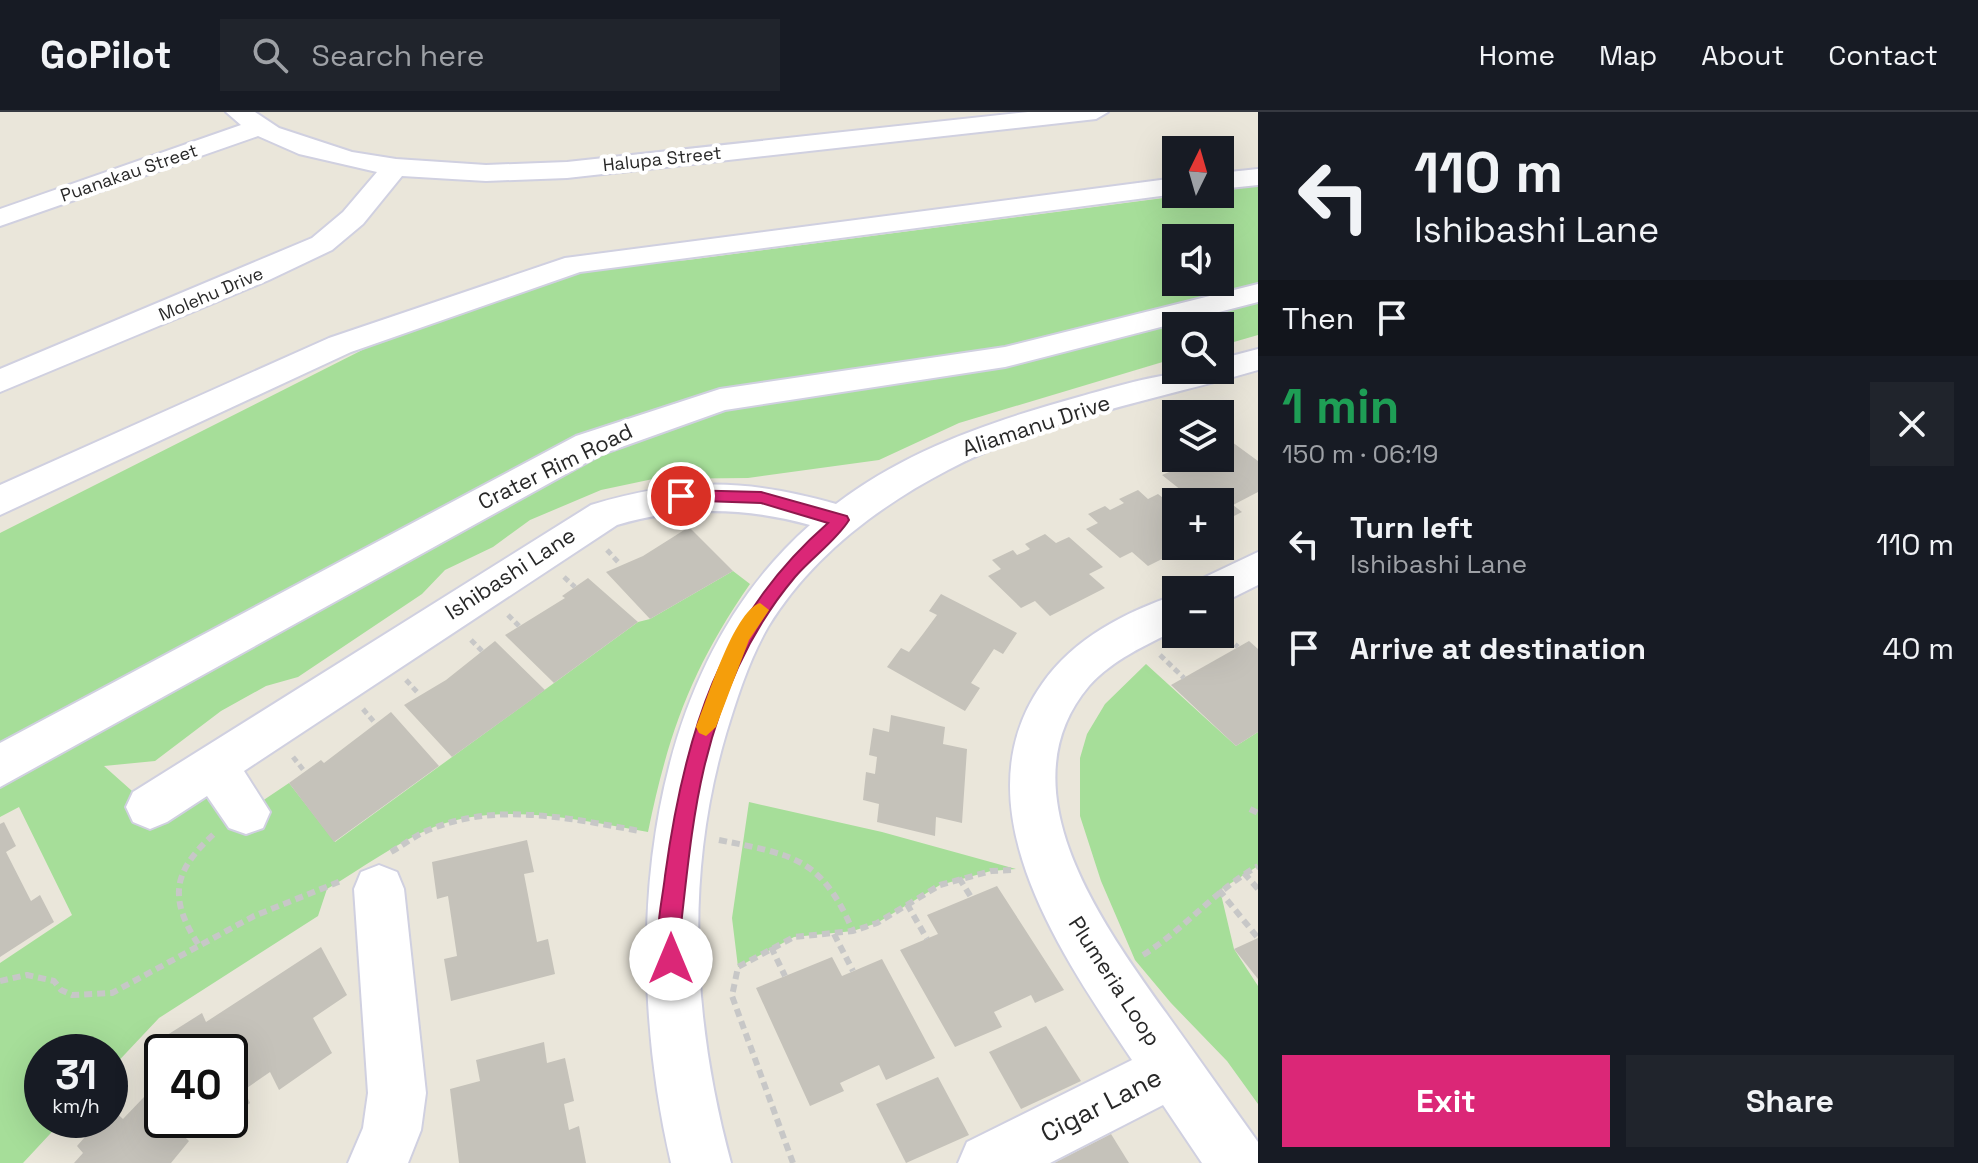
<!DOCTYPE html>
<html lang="en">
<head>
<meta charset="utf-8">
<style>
	body { margin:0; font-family:"Space Grotesk",sans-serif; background:#20242c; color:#f1f3f6; height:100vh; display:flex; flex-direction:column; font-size:30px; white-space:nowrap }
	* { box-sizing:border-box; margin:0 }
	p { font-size:26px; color:#9ea1a6 }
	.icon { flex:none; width:44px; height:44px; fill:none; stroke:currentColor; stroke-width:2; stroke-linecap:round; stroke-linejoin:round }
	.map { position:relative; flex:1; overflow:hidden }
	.details { display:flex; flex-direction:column; background:#171b24; width:720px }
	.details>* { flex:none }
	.guide { background:#171b24; color:#f1f3f6; overflow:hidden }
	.needle { width:52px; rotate:5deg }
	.buttons { position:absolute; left:1162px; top:24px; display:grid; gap:16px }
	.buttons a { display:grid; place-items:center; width:72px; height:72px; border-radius:0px; background:#171b24; box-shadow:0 8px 32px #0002; font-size:40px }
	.speed { position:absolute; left:24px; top:922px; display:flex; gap:16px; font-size:40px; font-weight:700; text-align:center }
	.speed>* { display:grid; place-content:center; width:104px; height:104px; border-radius:50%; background:#171b24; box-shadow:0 8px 32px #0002; line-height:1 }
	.speed small { font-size:20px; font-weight:400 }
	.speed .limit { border:4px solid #111; border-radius:12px; background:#fff; color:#111 }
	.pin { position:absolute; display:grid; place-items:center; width:68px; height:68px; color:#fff; margin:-34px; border:4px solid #fff; border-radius:50%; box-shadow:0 2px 8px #0007 }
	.me { position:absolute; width:88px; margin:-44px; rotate:0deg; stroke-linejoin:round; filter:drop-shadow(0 0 6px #0008) }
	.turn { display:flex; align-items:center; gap:28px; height:168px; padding:0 24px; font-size:36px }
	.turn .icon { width:104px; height:104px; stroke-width:2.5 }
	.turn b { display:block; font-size:56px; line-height:68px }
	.then { display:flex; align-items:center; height:76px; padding:0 24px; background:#0003; gap:16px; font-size:30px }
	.round { display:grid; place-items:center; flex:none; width:84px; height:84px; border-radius:0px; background:#20242c }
	.headline { display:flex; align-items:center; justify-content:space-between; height:136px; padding:0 24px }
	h1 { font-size:48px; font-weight:600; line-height:60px; color:#1e9e55 }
	.primary-button { display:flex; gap:16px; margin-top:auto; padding:16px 24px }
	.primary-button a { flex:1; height:92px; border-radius:0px; background:#db2777; color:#fff; font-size:32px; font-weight:600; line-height:92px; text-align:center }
	.primary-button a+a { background:#20242c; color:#f1f3f6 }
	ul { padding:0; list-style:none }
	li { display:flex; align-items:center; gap:24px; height:104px; padding:0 24px }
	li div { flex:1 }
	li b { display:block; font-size:30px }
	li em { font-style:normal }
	header { display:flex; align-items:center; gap:48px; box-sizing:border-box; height:112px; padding:0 40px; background:#171b24; border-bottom:2px solid #363941 }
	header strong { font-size:38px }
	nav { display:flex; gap:44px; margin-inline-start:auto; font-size:28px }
	.search { width:560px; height:72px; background:#20242c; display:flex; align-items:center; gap:20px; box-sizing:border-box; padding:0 28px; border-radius:0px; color:#9ea1a6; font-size:30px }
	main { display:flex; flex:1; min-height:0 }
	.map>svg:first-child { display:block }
</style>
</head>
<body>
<header>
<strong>GoPilot</strong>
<div class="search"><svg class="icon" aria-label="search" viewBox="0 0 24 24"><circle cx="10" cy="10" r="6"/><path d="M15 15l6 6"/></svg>Search here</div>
<nav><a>Home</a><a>Map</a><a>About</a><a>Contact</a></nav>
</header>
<main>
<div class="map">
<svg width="1258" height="1051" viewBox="0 0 1258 1051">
	<rect width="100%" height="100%" fill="#eae6da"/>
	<g fill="#a6de99" fill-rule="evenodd">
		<path d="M 1258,74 L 1258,223 L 1220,234 L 1220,214 L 1176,214 L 1176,246 L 959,311 L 879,348 L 748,366 L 653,367 L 601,378 L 530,408 L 493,435 L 445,458 L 422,482 L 298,565 L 266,574 L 221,599 L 155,649 L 104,654 L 150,695 L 213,654 L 246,700 L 289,671 L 335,730 L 638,510 L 650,507 L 733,459 L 750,472 C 692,555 668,622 648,720 C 579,708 502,689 434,715 C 397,730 361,757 327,777 L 318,804 L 159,906 L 110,958 L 110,940 L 42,940 L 42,1008 L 63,1008 L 23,1051 L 0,1051 L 0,851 L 72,803 L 19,695 L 0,705 L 0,421 L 386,226 L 595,156 L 688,148 L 1194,82 L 1220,82 L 1220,79 ZM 1176,126 L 1220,126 L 1220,170 L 1176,170 Z"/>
		<polygon points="1146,552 1236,634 1258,620 1258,754 1220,778 1234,837 1258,874 1258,992 1227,949 1171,891 1135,848 1101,769 1080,704 1080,646 1087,622 1105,592"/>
		<polygon points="749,690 882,720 1016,757 991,759 940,773 877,811 853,819 794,825 738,855 732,806"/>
	</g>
	<g fill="#c5c2ba">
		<polygon points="1232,330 1258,349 1258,380 1233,393 1242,400 1220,411 1220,390 1196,390 1162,363 1181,355 1186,359 1220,346 1220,335"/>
		<polygon points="1138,378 1148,387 1158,382 1176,396 1176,434 1188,434 1148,454 1132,440 1120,446 1086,417 1098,411 1088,402 1105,394 1110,398 1124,391 1119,387"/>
		<polygon points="689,415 733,459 650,507 606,460 643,444"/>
		<polygon points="1045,422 1056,431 1069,425 1103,455 1089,462 1105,476 1050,504 1035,489 1021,496 988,464 1001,457 992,448 1013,438 1017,443 1024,440 1030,437 1025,432"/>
		<polygon points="588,466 638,510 554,571 505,523 565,486 562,484"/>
		<polygon points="941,482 1017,521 1003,542 994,537 971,571 980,576 965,599 887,555 901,536 909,540 923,522 937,503 929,499"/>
		<polygon points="495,529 545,578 452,645 404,593 446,568"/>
		<polygon points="1249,529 1258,537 1258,620 1236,634 1171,573"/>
		<polygon points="391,600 439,654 334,730 289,671 321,648 324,651"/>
		<polygon points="891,603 945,615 943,632 967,637 962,711 936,705 935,724 877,710 879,692 863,688 866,660 875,662 877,645 869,643 873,616 889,620"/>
		<polygon points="4,710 16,734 6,740 31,789 40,783 54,810 0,845 0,712"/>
		<polygon points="527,728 534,760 524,762 537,830 548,827 555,862 451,889 444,847 457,844 448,784 437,787 432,750"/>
		<polygon points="997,774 1064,878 1035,891 1031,883 994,900 1002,915 955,935 900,838 938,822 927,803"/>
		<polygon points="1258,826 1258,867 1234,837"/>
		<polygon points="321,835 347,883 313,906 332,941 279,978 270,960 244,978 250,991 230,1006 230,940 171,940 164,925 202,901 206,910"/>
		<polygon points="832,845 842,864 882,847 935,946 886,968 879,953 840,971 844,979 810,994 756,876"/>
		<polygon points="1046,914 1081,969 1021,997 989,940"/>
		<polygon points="544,930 547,951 565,946 574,989 564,992 569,1018 579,1014 586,1051 459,1051 450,977 480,969 476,948"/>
		<polygon points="938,965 969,1023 906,1051 876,992"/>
		<polygon points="144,985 162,1003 162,1008 167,1008 189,1029 171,1051 74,1051 83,1041 77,1034 100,1008 110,1008 110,995 123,1007"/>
		<polygon points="200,1008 227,1008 206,1023"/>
		<polygon points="1111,1022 1129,1051 1054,1051"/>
	</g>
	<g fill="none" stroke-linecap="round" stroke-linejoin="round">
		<defs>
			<g id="minor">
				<polygon points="226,0 255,0 279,16 352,40 396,47 486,53 567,50 1028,0 1108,0 1096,7 567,66 486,69 402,64 363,112 332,138 269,168 0,280 0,257 312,126 343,100 377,60 299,42 258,24 0,114 0,97 241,13"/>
				<polygon points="1258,57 1258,73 1220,77 1220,61"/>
				<polygon points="1176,66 1176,82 580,160 351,240 0,403 0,373 329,226 565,146"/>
				<polygon points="1258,172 1258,190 1005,255 725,298 602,342 0,675 0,631 576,324 720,277 1005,235"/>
				<path d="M 1258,237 L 1258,258 C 1155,288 1044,307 948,358 C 877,395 810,446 768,515 C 749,548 737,586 726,622 C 684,764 693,910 731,1051 L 671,1051 C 622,841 637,565 810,413 C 745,395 682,394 617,413 L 244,659 L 270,700 L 263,716 L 246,722 L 229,716 L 207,684 L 167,710 L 150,717 L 133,710 L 126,695 L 133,680 L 591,393 C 680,366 746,366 836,392 C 908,337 995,308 1082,284 C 1128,271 1172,258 1220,258 L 1220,247 Z"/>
				<polygon points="1258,440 1258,473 1220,492 1220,478 1195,478 1201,467"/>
				<path d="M 1176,483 L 1176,518 C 1146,533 1112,548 1089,574 C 1002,677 1104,814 1166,901 C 1197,944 1227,987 1258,1030 L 1258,1051 L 1202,1051 L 1163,993 L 1050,1051 L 958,1051 L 967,1030 L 1132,948 C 1063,845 956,694 1042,572 C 1073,527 1125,500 1176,483 Z"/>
				<polygon points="379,753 397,760 404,777 426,981 421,1018 408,1051 348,1051 363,1016 368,981 354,777 361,760"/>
			</g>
		</defs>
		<use href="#minor" stroke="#d0d0e0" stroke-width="4"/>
		<g stroke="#c7c7c7" stroke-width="5" stroke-dasharray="6 4" stroke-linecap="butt">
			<polyline points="607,438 620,452"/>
			<polyline points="564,465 575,475"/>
			<polyline points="508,503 519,514"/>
			<polyline points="1220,519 1238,535"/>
			<polyline points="471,528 482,539"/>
			<polyline points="1160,543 1184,566"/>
			<polyline points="406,568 419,582"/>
			<polyline points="363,597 375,611"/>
			<polyline points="293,645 305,660"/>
		</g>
		<g stroke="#c7c7c7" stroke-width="6" stroke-dasharray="8 5" stroke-linecap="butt">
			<polyline points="1250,697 1258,701"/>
			<path d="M 719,728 C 793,743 821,745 853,819"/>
			<path d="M 391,740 C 405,732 418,721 434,716 C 499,690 573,707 640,719"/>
			<polyline points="1244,761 1258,777"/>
			<polyline points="959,766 971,785"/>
			<polyline points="1219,778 1258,826"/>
			<polyline points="907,792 927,827"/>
			<polyline points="834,822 853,859"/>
			<path d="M 198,832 C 168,785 173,759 215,721"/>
			<polyline points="771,835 785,864"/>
			<path d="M 1143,843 C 1185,817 1215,778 1258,754"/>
			<polyline points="0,869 27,863 54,869 61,878 72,883 112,881 254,804 341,769"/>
			<polyline points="793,1051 732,884 738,855 794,825 853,819 877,811 940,773 991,759 1011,758"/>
		</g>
		<use href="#minor" fill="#fff" fill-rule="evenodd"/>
	</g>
	<path fill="#db2777" stroke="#8e194d" stroke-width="2" d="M 681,378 L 761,380 L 847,404 L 849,408 C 836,429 811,446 795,465 C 748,521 721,585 704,656 C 692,707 687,761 681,813 C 680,827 685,841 679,855 L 671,858 L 663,855 C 652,827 662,792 665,764 C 684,624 719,506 828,411 L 761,391 L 675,388 L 673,384 Z"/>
	<path fill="#f59e0b" d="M 760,491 L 769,498 L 749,528 L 716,615 L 706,624 L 699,621 L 696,615 C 707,589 733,500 760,491 Z"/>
	<g text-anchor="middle" stroke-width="8" stroke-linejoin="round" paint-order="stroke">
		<g font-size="18" fill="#282828" stroke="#fff">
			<text transform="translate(662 47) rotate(-6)" y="6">Halupa Street</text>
			<text transform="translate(129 61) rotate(-19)" y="6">Puanakau Street</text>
			<text transform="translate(211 182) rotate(-23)" y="6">Molehu Drive</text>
		</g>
		<g font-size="22" fill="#282828" stroke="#fff">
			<text transform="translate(1036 313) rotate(-18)" y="8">Aliamanu Drive</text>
			<text transform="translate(555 354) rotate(-26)" y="8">Crater Rim Road</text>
			<text transform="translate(510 461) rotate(-33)" y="8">Ishibashi Lane</text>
			<text transform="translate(1115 869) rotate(57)" y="8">Plumeria Loop</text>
		</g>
		<g font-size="26" fill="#282828" stroke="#fff">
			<text transform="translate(1101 993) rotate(-27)" y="9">Cigar Lane</text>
		</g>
	</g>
</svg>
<div class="buttons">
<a><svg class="needle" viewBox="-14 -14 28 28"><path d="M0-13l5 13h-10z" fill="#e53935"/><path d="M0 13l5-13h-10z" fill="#9ea1a6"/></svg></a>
<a><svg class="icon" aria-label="sound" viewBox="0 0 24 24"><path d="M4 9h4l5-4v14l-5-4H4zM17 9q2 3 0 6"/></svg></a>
<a><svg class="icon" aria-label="search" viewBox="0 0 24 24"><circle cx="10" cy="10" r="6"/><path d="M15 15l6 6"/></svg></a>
<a><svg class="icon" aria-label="layers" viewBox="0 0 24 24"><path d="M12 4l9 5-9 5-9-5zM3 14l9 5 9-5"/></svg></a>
<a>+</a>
<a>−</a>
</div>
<div class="speed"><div>31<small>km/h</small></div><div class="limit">40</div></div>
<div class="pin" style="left:681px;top:384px;background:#d93025"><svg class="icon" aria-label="arrive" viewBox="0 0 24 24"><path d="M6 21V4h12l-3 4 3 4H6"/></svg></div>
<svg class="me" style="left:671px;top:847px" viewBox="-20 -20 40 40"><circle r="19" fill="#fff"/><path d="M0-13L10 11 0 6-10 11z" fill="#db2777"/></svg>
</div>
<section class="details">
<div class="guide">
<div class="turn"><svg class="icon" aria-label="left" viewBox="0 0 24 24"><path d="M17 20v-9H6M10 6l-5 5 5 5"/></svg><div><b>110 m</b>Ishibashi Lane</div></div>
<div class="then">Then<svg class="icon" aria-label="arrive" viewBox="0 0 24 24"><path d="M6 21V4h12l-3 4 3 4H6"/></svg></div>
</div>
<div class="headline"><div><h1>1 min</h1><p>150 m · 06:19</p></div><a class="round"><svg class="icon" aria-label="close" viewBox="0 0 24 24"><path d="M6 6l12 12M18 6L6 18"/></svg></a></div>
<ul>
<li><svg class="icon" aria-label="left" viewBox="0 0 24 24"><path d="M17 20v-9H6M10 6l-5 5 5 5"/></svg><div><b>Turn left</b><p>Ishibashi Lane</p></div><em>110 m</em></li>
<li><svg class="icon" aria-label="arrive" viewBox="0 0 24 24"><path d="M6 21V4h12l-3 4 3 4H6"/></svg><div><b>Arrive at destination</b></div><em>40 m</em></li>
</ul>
<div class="primary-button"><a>Exit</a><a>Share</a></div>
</section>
</main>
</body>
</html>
